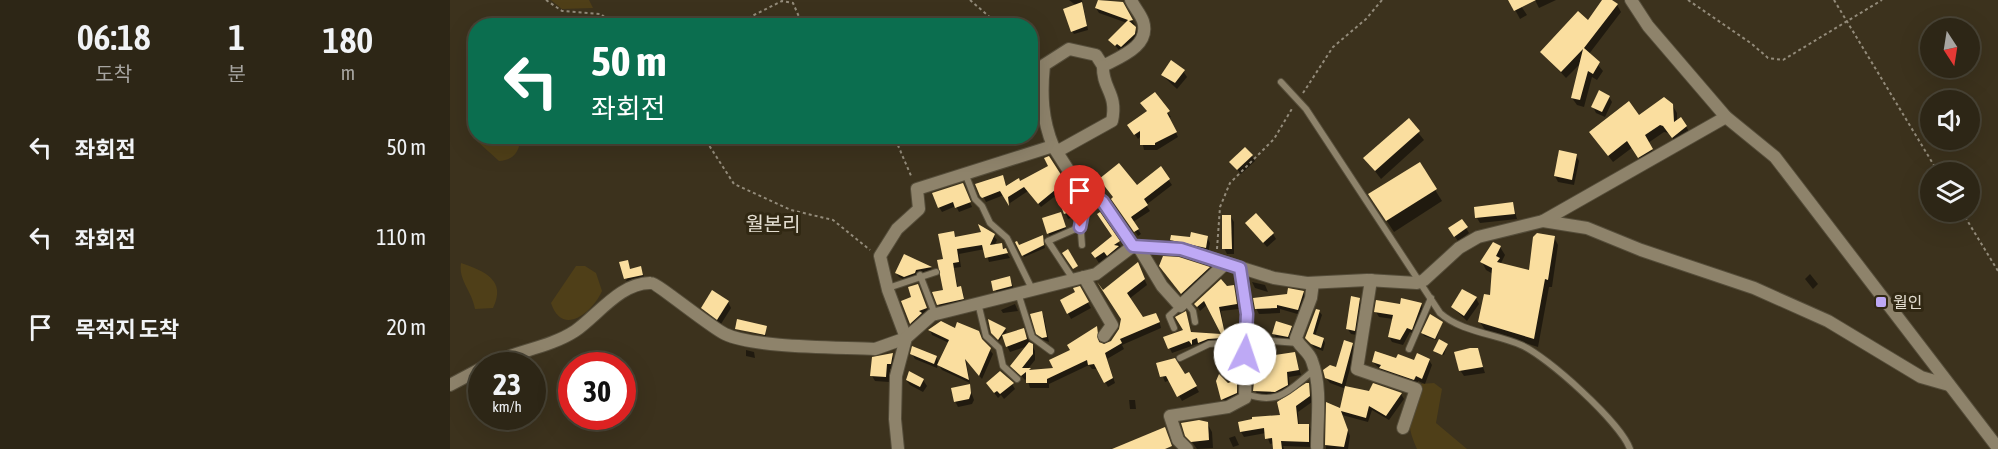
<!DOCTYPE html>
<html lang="ko">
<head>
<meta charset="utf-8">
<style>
	body { margin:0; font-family:"Asap Condensed","Noto Sans KR",sans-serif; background:#352e1f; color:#f1f3f6; height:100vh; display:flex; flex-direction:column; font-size:22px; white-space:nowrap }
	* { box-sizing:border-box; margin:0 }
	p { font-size:20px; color:#a7a5a1 }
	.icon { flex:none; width:33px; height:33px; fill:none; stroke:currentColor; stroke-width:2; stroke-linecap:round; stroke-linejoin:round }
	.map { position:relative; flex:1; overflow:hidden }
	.side { display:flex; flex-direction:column; background:#2d2616; width:450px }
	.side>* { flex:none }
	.guide { position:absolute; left:18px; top:18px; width:570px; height:126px; border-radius:24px; box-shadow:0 6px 24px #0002,0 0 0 2px #484335; background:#0b6e4f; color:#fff; overflow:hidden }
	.needle { width:39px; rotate:168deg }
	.fabs { position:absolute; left:1470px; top:18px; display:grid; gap:12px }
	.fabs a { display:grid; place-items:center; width:60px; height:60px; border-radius:50%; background:#2d2616; box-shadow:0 6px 24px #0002,0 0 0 2px #484335; font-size:30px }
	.speed { position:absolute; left:18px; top:352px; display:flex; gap:12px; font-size:30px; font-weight:700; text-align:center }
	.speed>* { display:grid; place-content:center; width:78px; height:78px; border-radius:50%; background:#2d2616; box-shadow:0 6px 24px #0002,0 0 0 2px #484335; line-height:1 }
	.speed small { font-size:15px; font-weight:400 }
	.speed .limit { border:9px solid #d22; background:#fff; color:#111 }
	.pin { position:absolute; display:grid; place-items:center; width:51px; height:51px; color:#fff; margin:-62px -26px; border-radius:50% 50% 50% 0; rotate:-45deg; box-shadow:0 0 6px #0007 }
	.pin .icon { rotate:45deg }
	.me { position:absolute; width:66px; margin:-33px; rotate:4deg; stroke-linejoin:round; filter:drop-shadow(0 0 4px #0008) }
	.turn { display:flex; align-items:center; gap:21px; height:126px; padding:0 24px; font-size:27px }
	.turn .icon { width:78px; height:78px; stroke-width:2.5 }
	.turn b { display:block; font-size:42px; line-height:51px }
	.eta { display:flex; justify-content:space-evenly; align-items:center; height:102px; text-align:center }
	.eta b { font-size:36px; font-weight:600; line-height:42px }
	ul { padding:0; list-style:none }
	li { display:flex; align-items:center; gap:18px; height:90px; padding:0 24px }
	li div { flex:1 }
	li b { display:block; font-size:22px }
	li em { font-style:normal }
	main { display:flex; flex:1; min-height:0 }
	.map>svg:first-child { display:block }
</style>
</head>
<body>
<main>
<section class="side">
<div class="eta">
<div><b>06:18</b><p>도착</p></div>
<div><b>1</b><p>분</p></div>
<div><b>180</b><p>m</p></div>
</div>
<ul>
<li><svg class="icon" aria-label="left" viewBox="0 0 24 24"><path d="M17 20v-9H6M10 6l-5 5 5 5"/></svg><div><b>좌회전</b></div><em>50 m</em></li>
<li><svg class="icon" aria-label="left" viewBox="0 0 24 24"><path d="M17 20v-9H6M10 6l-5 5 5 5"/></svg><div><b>좌회전</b></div><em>110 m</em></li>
<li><svg class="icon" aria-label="arrive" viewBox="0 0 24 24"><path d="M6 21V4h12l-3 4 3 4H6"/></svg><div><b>목적지 도착</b></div><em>20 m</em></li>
</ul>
</section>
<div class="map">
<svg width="1548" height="449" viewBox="0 0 1548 449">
	<rect width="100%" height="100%" fill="#3c321d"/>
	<g fill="#4f3f18">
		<polygon points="101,0 139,0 143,8 112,9"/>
		<path d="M 28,137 L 66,137 L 70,142 C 68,154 62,160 49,161 L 28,142 Z"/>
		<path d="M 11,263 C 34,271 57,280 43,308 L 25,309 C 22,291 8,280 11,263 Z"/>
		<path d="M 126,266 L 135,266 L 146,273 L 152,291 C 142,313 112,337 101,303 Z"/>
		<path d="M 984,383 L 992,389 L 986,423 L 1017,449 L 967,449 C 954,420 960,413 970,384 Z"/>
	</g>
	<g fill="#0007">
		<polygon points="619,0 632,0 638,30 624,34 622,31 627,6"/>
		<polygon points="649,0 672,3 685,25 682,25 688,34 686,41 675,51 671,48 669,50 660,40 677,23 649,13 646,8"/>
		<polygon points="1060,0 1067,0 1077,15 1070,19"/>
		<polygon points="1085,0 1106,0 1089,8"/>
		<polygon points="1154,0 1167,5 1171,12 1139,54 1153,71 1147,80 1142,77 1134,107 1127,105 1122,98 1132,62 1116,78 1092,52 1138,23"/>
		<polygon points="733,71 737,77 727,89 712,75"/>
		<polygon points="704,94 721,117 719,118 728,137 707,150 694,150 691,136 688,139 679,125 698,112"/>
		<polygon points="1159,97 1162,102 1155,117 1146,113 1143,107"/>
		<polygon points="1222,105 1227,113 1227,122 1236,126 1240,134 1227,144 1219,133 1214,132 1198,143 1206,157 1193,164 1183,147 1163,162 1146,140 1189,117"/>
		<polygon points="958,120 974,140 931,179 915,158"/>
		<polygon points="801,155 805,161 791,174 781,162"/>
		<polygon points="1126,155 1129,161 1124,185 1108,182 1105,176"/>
		<polygon points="969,164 992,201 944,232 927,206"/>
		<polygon points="710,168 722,185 696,205 700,211 683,222 691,234 688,236 666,204"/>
		<polygon points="553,177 557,187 570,183 616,185 636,203 630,210 630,214 618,219 608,194 591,207 578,191 560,203 561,205 554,195 536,202 527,184"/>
		<polygon points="515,190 522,207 509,212 506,206 492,212 489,207"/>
		<polygon points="1063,204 1067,219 1030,223 1027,218"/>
		<polygon points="610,214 618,233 601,239 593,219"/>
		<polygon points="649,214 672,248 661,260 658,257 649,263 643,254 664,237"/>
		<polygon points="781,217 784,222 784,254 777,254 774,248"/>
		<polygon points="797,223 823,234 826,239 817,247"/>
		<polygon points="1016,228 1019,233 1008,241 1003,234"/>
		<polygon points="503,233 506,238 544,236 547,240 544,246 551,244 560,258 539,262 535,249 509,254 511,267 504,268 508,288 513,292 515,303 491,309 489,305 494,291 495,260"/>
		<polygon points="592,237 595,248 574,257 568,244 569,246"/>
		<polygon points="757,237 760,243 758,253 725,245 722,240"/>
		<polygon points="1104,237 1108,245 1102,287 1099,287 1088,347 1035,330 1030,322 1041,297 1043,274 1036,270 1032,262 1050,247 1055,255 1051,263 1052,265 1080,272"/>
		<polygon points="455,256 481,268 483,271 468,274 467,278 457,281 449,277 446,273"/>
		<polygon points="191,268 194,277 176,281 180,271"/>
		<polygon points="759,268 762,274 735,299 715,272"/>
		<polygon points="690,269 697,285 679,299 692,319 709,320 711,328 672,345 674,349 657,359 665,383 658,387 648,369 642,369 639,365 599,384 599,388 580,388 577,378 575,380 562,366 578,346 560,352 557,346 573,330 585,351 585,360 577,370 581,371 605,369 646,328 650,345 661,342 670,330 673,320 654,291"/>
		<polygon points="1360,274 1368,284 1363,289 1355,279"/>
		<polygon points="560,278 565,292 548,296 543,282"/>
		<polygon points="802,282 815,285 818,292 805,288"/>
		<polygon points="783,286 789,309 771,311 775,335 787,336 790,341 752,346 750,343 722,353 715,338 735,331 736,313 742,334 774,335 758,304 750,311 746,304"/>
		<polygon points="629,288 641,308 621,319 612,301 627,293"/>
		<polygon points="470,290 479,313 463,328 453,302 463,298"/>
		<polygon points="853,292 856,298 851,315 830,309 830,313 809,314 806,308"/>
		<polygon points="1026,298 1029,304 1017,321 1002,307"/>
		<polygon points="909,299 912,305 907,335 901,334 897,328"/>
		<polygon points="278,302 281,308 271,324 253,308"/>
		<polygon points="565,304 568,311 553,313 551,310"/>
		<polygon points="971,305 974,310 964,334 960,332 953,345 942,342 939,337 943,319 929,317 926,312 951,306"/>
		<polygon points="869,311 872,315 865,336 873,339 875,343 873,351 865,348 859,342"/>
		<polygon points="591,313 594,317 599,342 591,339 588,333"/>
		<polygon points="539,321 557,331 549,341 544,336"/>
		<polygon points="992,323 986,340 974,336 973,333"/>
		<polygon points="316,327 316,336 287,329"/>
		<polygon points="841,327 844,333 841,342 827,339 824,334"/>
		<polygon points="480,330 533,342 543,354 532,379 516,360 520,383 492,370 488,364 487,368 465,359 462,354 486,357 489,363 499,343 482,335"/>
		<polygon points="806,337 816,338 819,343 809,353"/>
		<polygon points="902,344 905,350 895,387 920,393 951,394 954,399 939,420 922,410 918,422 892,415 900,436 898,449 876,449 878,404 891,410 896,389 880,383 876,378 887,369"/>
		<polygon points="997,345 994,355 986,353 985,351"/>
		<polygon points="787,349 789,360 774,360 771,356"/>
		<polygon points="1027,349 1035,373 1014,376 1010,370"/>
		<polygon points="296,350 304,352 305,358 296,356"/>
		<polygon points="845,354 851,375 839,377 840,390 828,396 808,396 805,390 810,383"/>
		<polygon points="442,355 445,360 443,369 440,369 439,382 425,381 422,376"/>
		<polygon points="979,360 982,365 975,384 968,381 967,384 934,373 923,362"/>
		<polygon points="708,364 734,376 739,374 749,392 732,401 720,380 715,382"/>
		<polygon points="456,380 473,380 477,386 473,392 460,385"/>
		<polygon points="537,383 562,384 565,389 554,399 551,395 548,398"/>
		<polygon points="778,384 786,385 789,399 776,404 773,399"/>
		<polygon points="858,385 862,402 848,412 849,426 859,426 862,431 861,447 833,446 834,449 824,449 824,443 820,444 816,433 794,437 791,432 832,416"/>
		<polygon points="519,386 524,400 522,404 508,407 505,401"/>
		<polygon points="679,400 685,400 686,409 680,409"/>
		<polygon points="757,423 762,432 763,448 747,449 737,435"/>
		<polygon points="785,436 789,445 783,447 779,438"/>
	</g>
	<g fill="#fade9f">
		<polygon points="648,0 673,2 683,20 679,21 686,27 685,34 671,47 667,44 665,46 658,40 678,20 645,8"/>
		<polygon points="1058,0 1086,0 1064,11"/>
		<polygon points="1152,0 1162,0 1168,4 1134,48 1150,62 1143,74 1138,71 1130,100 1121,98 1133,49 1111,72 1090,52 1128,11 1138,20"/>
		<polygon points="632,2 637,26 621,32 613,9"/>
		<polygon points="721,60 735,70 725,83 711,75"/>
		<polygon points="1149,90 1160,96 1152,112 1141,107"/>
		<polygon points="705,92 720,111 717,113 727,132 705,143 705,145 690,145 690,131 684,135 677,125 697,111 690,103"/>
		<polygon points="1214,97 1223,104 1224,122 1231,117 1237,126 1222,138 1213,126 1210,125 1195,135 1203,149 1188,158 1177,141 1158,156 1139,132 1179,101 1189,115"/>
		<polygon points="959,118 970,131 925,171 913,158"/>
		<polygon points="795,147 803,155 787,170 779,162"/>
		<polygon points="1109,150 1127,154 1122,180 1104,176"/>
		<polygon points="599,156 617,184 634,198 628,205 629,209 614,214 605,190 588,204 574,187 558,197 559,206 550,191 532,198 530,196 525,184 553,175 556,186 569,178 570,181 598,166 594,158"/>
		<polygon points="970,162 987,189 936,221 918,194"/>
		<polygon points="669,163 687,185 711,166 720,179 694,199 698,205 681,217 689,229 684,232 661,199 663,197 649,179"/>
		<polygon points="513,183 521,202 505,208 503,202 488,208 482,193"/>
		<polygon points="1063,202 1065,214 1025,218 1024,207"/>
		<polygon points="611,212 616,227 597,234 592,218"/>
		<polygon points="650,212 670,241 664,245 669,246 657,256 654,252 645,258 641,253 662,236 647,214"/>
		<polygon points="806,213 824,233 813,243 795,223"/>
		<polygon points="772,215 781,215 782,249 772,249"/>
		<polygon points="1012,219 1018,227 1004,237 998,228"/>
		<polygon points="528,224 545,234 540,245 552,243 553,249 556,248 558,253 535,258 532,245 507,249 509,262 503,263 507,287 511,286 514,299 487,305 482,292 493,290 487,260 493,259 488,234 504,231 505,237 531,232"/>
		<polygon points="741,232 758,236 756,248 720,240 721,235 740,237"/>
		<polygon points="1087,233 1105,236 1098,280 1095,279 1084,339 1028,322 1034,294 1040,295 1042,268 1030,262 1043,242 1051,246 1046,256 1050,258 1047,262 1079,270 1083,237"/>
		<polygon points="593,235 594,245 572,256 565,242 567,241 569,245"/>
		<polygon points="618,249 628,266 623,269 612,253"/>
		<polygon points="454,254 482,267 466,270 465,273 454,277 445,273"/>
		<polygon points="713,256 729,257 760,267 731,294 709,266"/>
		<polygon points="178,260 180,269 191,266 193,275 174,279 169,262"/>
		<polygon points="688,262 695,279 677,293 693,317 706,313 710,322 670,339 672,343 655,353 663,378 654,383 644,364 638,365 637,360 597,379 597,383 576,383 576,372 571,376 560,366 579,342 583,344 583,354 572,368 581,368 579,370 603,368 599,360 620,350 617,345 647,326 649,342 654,344 661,341 669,329 671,319 647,282 653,290"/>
		<polygon points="560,276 562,286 543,291 541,281"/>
		<polygon points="771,279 777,286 784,285 787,304 769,307 775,334 788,335 788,337 758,339 748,343 747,338 742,340 742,345 739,341 718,349 713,337 733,330 725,317 736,311 741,332 771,334 754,301 747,307 744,304"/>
		<polygon points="468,284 477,308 469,311 472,313 460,324 451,301 461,297 458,287"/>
		<polygon points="630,286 639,302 617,314 610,300 625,292 623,288"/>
		<polygon points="838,288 854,291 848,310 827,305 827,308 805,309 803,298 837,294"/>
		<polygon points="1012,289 1027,297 1014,316 1001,307"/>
		<polygon points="262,290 279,301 267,320 251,308"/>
		<polygon points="901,296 910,298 905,331 896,329"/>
		<polygon points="951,298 972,303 962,330 957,328 950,340 938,337 943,315 924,312 926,300 950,304"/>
		<polygon points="866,309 870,310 863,334 874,338 871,348 861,344 855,338"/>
		<polygon points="592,311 597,337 592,338 586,334 580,314"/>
		<polygon points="980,314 993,322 985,339 971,333"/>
		<polygon points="287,319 317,326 315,335 285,329"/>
		<polygon points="538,319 556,328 548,340 541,333"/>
		<polygon points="491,321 505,328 507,322 529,331 532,339 541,348 529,376 515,359 519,380 487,365 499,340 478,330"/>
		<polygon points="826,321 842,326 838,337 822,334"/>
		<polygon points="574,328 577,339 556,347 552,335"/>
		<polygon points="805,335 816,336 811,347 804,348"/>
		<polygon points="989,339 998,344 992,355 983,351"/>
		<polygon points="894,340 903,343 892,384 875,378 873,370 880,365 886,367"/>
		<polygon points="462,346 487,356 484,364 460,354"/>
		<polygon points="788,348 788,355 770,356 769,349"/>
		<polygon points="1020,348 1028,348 1033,367 1009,371 1004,352"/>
		<polygon points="925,351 946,358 948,354 964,360 967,353 980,359 972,379 966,376 964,380 929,368 931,365 922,362"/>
		<polygon points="845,352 849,370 837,372 838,385 825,392 803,391 804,382 808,382 804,358"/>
		<polygon points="443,353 441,364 437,364 436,377 420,376 422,357"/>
		<polygon points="725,358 735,374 739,372 747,386 727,397 716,376 710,377 706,363"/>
		<polygon points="459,371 474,379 470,387 456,380"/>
		<polygon points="550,371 564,383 550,394 547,391 544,393 536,383"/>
		<polygon points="769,374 778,383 784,381 787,384 787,393 771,400 766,381"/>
		<polygon points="856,383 859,383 860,396 846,406 848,424 859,424 859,442 831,441 832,449 823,449 822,438 815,439 814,428 790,432 788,422 802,419 802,417 830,415 827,402"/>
		<polygon points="923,383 952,393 936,416 919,406 916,418 891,411 898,430 894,447 875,445 876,402 890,408 895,386 919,391"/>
		<polygon points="520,384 521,393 519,399 504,402 501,388"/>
		<polygon points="749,420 758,422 759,440 741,442 735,436 731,423"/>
		<polygon points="715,427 722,446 715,449 662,449"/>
	</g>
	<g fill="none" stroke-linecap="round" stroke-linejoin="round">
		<defs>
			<g id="service">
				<path d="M 831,82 L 856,109 L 990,313 C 1011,332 1046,334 1071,345 C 1097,356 1171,423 1180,449"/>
				<polyline points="515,173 525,199 532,206 540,223 557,238 582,289"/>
				<path d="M 632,245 C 630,224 629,212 643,195"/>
				<polyline points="470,275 485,314"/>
				<polyline points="623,279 598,241 630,227"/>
				<polyline points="438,288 486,272"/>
				<polyline points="568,293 582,337 601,351"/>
				<polyline points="735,301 743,311 745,322"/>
				<polyline points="528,303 536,336 549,348 553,366 567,379"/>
				<polyline points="724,328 719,316 730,306"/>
				<polyline points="959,349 981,298"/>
				<polyline points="795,354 814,352 822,341 848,343"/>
				<polyline points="730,358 759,344 794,342"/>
				<path d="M 796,394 C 830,406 840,389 864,370"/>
			</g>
			<g id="minor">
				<path d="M 603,146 C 592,119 591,94 594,65 L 619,49 L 646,55 L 653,66 C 670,57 701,46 693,21 C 690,13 684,7 681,0"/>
				<path d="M 608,151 L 662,121 C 668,93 652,89 653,66"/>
				<polyline points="1093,221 1137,228 1191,250 1304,288 1378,321 1471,377 1499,385"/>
				<polyline points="688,246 712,286 730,306 776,263"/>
				<polyline points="634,277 662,325 654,336"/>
				<polyline points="921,280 907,369 966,389 953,428"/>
				<path d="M 863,283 L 861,298 L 846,338 C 849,347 859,351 862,361 C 872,388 867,419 867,447"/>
				<path d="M 36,366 C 64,351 99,348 125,331 C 147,316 171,282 201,283 C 207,283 260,327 275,334 C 304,348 389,347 425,349 L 456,338 L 438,290 L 430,256 L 447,229 L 469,209 L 467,189 L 603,146 L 624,179 L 653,202 L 683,246 L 731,249 L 824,278 L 857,283 L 917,280 L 967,283 L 974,280 L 1009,248 L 1028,237 L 1093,221 L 1276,117"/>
				<polyline points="0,385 32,368"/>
				<polyline points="448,449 445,419 446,376 456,338 482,315 646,274 683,246"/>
				<polyline points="737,449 728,440 720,416 778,407 795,398 797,314 790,268"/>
			</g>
			<polyline id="tertiary" points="1181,0 1198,26 1276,117 1325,157 1548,448"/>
		</defs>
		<use href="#service" stroke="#554d3a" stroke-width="8"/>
		<use href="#minor" stroke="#554d3a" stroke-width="14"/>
		<use href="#tertiary" stroke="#554d3a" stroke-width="14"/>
		<g stroke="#938b7a" stroke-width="2" stroke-dasharray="3 3" stroke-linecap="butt">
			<polyline points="96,0 112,11 151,14 164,26"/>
			<polyline points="520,0 550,26"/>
			<polyline points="1238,0 1302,44 1318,58 1333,60 1432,0"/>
			<polyline points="1384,0 1488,172"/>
			<polyline points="282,26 332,1 343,3 353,26"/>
			<polyline points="580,47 588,57"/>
			<polyline points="853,93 883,47 916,19 932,0"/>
			<polyline points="253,136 284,184 341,210 383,220 420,250"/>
			<polyline points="410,136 415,142 447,143 462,178"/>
			<polyline points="1512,212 1548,271"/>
			<polyline points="767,249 770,207 780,183 824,139 843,107"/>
		</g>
		<use href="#service" stroke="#8e836b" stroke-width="6"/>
		<use href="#minor" stroke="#8e836b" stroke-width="12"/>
		<use href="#tertiary" stroke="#8e836b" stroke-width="12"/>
	</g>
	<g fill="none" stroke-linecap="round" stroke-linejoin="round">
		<defs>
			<polyline id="route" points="630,227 633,211 644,195 653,202 683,246 731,249 790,268 797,314 795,354"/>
		</defs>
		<use href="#route" stroke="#7c6e9f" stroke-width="15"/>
		<use href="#route" stroke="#bea9f5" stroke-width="10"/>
	</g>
	<rect fill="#bea9f5" stroke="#312813" stroke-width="2" x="1425" y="296" width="12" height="12" rx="3"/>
	<g text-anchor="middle" stroke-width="6" stroke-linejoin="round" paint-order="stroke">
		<g font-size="16" fill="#e4ded1" stroke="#312813" text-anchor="start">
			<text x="1443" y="308">월인</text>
		</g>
		<g font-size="20" fill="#e4ded1" stroke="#312813">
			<text x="323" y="231">월본리</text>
		</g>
	</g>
</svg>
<div class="fabs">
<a><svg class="needle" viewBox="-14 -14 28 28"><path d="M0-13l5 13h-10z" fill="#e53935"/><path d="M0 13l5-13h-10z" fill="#a7a5a1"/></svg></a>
<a><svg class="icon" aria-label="sound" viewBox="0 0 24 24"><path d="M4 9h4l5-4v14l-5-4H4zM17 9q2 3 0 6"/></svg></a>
<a><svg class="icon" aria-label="layers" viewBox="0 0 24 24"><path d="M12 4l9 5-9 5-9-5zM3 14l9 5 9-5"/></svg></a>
</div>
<div class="speed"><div>23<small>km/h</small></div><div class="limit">30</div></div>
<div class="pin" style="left:630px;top:227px;background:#d93025"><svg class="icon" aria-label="arrive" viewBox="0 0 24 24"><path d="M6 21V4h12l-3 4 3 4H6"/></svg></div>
<svg class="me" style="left:795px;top:354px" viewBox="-20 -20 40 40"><circle r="19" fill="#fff"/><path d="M0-13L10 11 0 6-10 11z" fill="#bea9f5"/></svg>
<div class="guide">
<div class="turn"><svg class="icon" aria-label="left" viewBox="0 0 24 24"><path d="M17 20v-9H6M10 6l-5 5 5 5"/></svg><div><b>50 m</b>좌회전</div></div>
</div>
</div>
</main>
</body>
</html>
